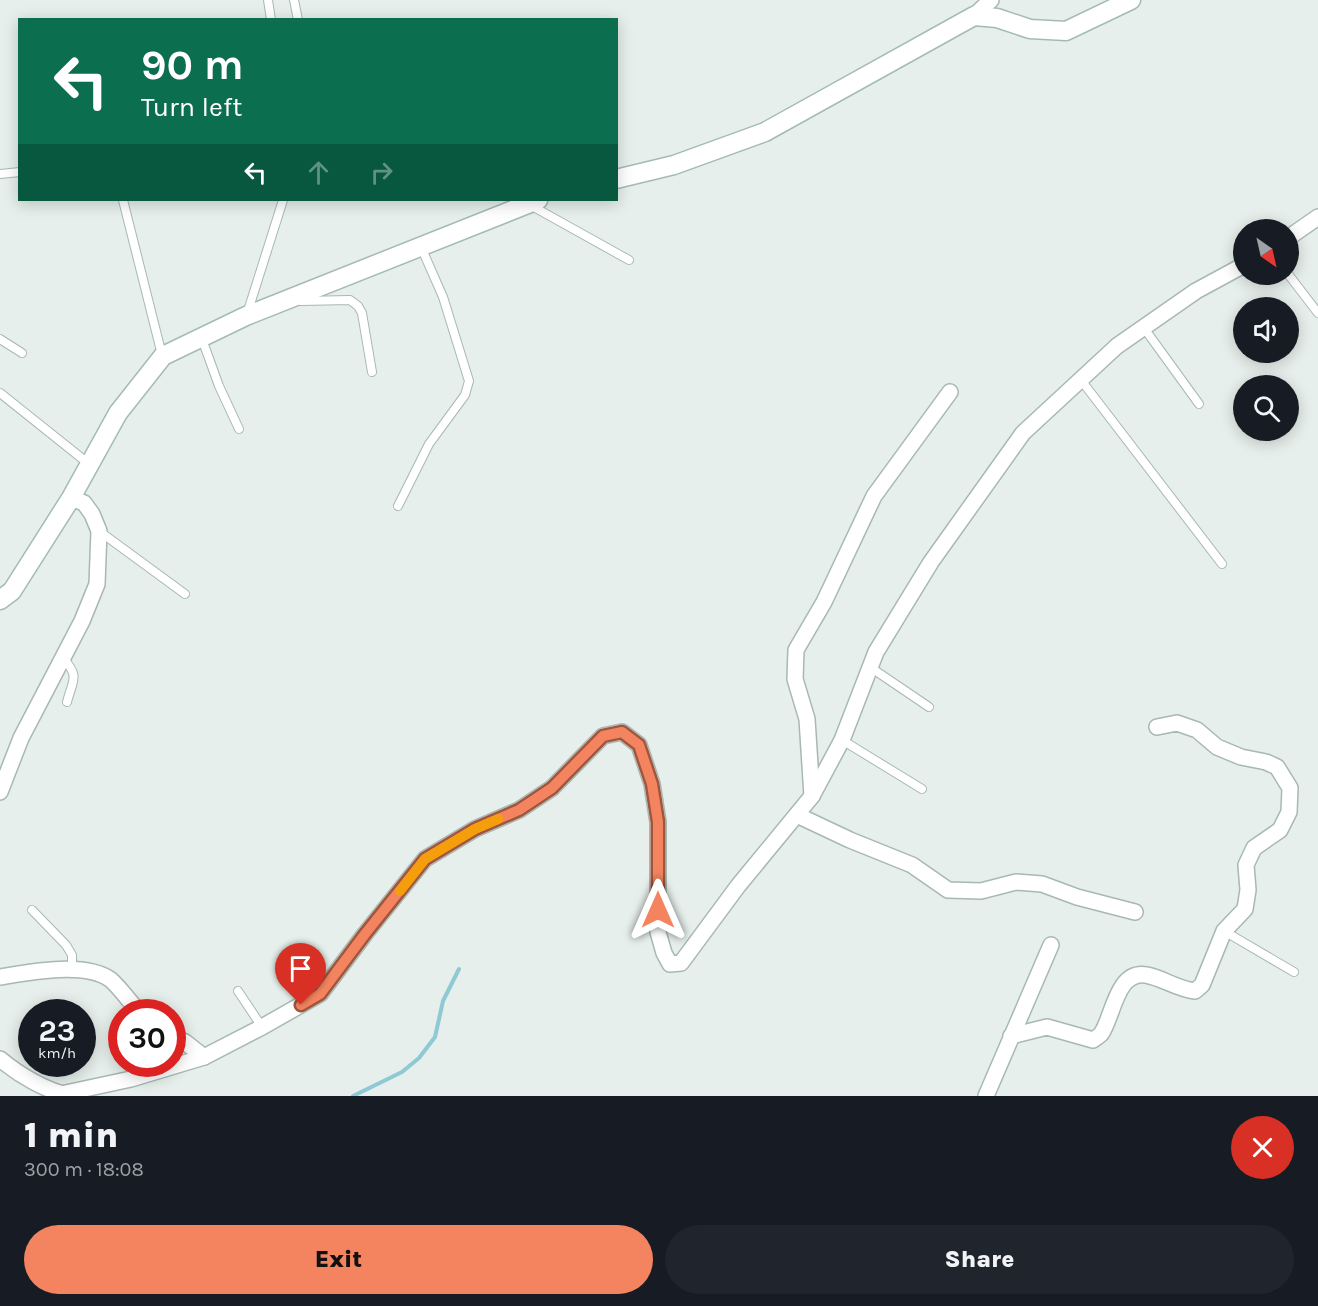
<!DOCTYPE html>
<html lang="en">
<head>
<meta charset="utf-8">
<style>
	body { margin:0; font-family:Karla,sans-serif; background:#20242c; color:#f1f3f6; height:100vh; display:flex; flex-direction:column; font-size:22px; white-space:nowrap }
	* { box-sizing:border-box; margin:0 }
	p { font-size:20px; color:#9ea1a6 }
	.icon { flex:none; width:33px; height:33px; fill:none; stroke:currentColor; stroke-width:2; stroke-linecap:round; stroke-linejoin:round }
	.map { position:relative; height:1096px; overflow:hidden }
	.side { display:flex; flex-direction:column; background:#171b24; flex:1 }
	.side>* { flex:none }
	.top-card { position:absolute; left:18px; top:18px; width:600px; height:183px; border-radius:0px; box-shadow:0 3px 15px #0003; background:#0b6e4f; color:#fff; overflow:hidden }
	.needle { width:39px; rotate:146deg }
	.controls { position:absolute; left:1233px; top:219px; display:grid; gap:12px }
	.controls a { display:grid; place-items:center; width:66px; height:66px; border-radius:50%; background:#171b24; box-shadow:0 3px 15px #0003; font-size:30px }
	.speed { position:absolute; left:18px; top:999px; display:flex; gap:12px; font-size:30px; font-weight:700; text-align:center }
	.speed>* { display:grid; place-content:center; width:78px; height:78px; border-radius:50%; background:#171b24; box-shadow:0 3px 15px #0003; line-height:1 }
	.speed small { font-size:15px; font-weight:400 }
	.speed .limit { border:9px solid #d22; background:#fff; color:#111 }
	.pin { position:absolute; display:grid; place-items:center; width:51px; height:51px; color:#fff; margin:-62px -26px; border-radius:50% 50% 50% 0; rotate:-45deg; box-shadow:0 0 6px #0007 }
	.pin .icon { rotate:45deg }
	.me { position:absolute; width:66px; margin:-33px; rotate:0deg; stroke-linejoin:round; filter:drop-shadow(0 0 4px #0008) }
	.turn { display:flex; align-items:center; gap:21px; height:126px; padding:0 24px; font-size:27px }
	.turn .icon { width:78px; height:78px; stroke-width:2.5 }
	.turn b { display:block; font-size:42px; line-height:51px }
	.lanes { display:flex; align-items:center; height:57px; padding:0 24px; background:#0003; justify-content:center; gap:30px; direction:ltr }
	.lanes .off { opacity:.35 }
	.round { display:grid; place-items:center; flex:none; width:63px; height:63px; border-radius:32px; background:#20242c }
	.head { display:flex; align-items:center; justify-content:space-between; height:102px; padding:0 24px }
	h1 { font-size:36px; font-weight:800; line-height:45px }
	.action { display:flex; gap:12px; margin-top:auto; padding:12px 24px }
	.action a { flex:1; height:69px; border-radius:36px; background:#f4845f; color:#111; font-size:24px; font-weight:800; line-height:69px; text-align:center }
	.action a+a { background:#20242c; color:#f1f3f6 }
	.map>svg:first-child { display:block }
</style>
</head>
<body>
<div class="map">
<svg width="1318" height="1096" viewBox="0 0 1318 1096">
	<rect width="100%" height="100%" fill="#e6efeb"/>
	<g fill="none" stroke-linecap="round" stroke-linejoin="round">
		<polyline stroke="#8ec9d4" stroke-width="4" points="353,1096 402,1072 419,1058 435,1037 443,1001 459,969"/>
		<defs>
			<g id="lane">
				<polyline points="268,0 271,20"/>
				<polyline points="294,0 298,20"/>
				<polyline points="0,174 20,172"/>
				<polyline points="123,200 162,355"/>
				<polyline points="532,206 629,260"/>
				<polyline points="1288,274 1318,313"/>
				<polyline points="301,301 350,300 358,306 362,313 372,372"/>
				<polyline points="247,314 283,200"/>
				<polyline points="1144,328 1199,404"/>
				<polyline points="0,339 22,353"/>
				<polyline points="202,339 219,386 239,429"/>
				<polyline points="1081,380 1222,564"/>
				<polyline points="0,393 89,464"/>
				<polyline points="398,506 429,444 465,395 469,381 443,297 421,247"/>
				<polyline points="99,531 185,594"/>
				<path d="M 63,658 C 80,677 73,679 67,702"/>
				<polyline points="870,667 929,707"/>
				<polyline points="842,740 922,789"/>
				<polyline points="32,910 66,945 72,955 72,970"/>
				<polyline points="1224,931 1294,972"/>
				<polyline points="238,991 262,1027"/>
			</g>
			<g id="street">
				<polyline points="974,16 991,0"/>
				<polyline points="1288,238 1318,217"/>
				<polyline points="0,792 21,738 82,621 97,584 99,531 92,514 84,503 71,498"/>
				<polyline points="812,796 807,719 795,679 796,650 824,602 874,496 950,392"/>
				<polyline points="797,815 850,840 912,865 948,890 981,891 1016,882 1042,884 1077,897 1135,912"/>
				<path d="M 0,977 C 29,972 86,961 111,980 C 121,989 130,1002 139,1012"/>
				<polyline points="172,1036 185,1042 204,1057"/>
				<path d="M 1011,1036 L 1047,1027 L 1093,1040 C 1096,1038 1099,1036 1101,1034 C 1113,1018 1116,970 1146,975 C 1163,978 1177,989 1195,991 L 1202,985 L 1224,931 L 1245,909 L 1248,890 L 1246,865 L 1254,848 L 1280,830 L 1289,812 L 1290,788 L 1277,767 L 1266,762 L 1241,757 L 1217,747 L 1197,730 L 1177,723 L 1157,727"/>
				<path d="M 0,1059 C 19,1075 46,1091 71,1096"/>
				<polyline points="61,1094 131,1079 204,1057 262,1027 320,994 365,934 425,859 475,829 519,810 552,788 603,736 622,732 639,745 652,784 658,822 658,932 664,953 670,964 681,963 738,886 812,796 842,740 876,652 931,562 1023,433 1117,346 1196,291 1244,265"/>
				<polyline points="986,1096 1051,945"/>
			</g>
			<g id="secondary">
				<polyline points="616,179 674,165 765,132 974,16 997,18 1030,29 1066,31 1131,0"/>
				<polyline points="0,600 12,591 71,498 118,413 163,356 246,316 538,200"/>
			</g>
		</defs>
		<use href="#lane" stroke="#a8b8b2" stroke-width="10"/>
		<use href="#street" stroke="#a8b8b2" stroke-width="18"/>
		<use href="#secondary" stroke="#a4bbb3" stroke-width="21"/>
		<use href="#lane" stroke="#fff" stroke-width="8"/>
		<use href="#street" stroke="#fff" stroke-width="15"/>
		<use href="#secondary" stroke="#fff" stroke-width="18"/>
	</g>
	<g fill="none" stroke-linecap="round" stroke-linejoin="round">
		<defs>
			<polyline id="route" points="301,1005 320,994 365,934 425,859 475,829 519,810 552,788 603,736 622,732 639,745 652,784 658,822 658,910"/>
		</defs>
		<use href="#route" stroke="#9f563e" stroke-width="15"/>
		<use href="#route" stroke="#f4845f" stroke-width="10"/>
		<polyline stroke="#f59e0b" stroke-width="10" points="400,891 425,859 475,829 498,819"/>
	</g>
</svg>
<div class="controls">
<a><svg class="needle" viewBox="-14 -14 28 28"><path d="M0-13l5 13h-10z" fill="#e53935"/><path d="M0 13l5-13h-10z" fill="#9ea1a6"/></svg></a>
<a><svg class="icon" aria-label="sound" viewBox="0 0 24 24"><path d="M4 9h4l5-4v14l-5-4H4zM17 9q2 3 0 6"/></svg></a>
<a><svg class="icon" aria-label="search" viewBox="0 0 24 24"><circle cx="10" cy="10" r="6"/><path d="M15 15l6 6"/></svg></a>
</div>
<div class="speed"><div>23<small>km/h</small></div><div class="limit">30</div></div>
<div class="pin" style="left:301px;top:1005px;background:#d93025"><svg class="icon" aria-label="arrive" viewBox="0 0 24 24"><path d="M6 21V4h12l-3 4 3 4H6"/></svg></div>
<svg class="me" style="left:658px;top:910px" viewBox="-20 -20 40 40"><path d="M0-17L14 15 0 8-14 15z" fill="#f4845f" stroke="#fff" stroke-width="4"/></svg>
<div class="top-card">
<div class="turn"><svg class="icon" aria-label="left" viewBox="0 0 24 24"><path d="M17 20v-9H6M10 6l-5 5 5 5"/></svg><div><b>90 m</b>Turn left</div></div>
<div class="lanes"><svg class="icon" aria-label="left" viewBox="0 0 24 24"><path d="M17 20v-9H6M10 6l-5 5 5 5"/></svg><svg class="icon off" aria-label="ahead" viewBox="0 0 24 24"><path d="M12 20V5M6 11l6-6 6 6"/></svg><svg class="icon off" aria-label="right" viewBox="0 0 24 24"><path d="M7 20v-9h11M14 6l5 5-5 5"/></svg></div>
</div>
</div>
<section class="side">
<div class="head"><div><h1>1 min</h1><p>300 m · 18:08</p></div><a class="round" style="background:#d93025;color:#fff"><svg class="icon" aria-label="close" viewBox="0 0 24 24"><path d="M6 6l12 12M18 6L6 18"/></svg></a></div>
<div class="action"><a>Exit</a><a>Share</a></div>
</section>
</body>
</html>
